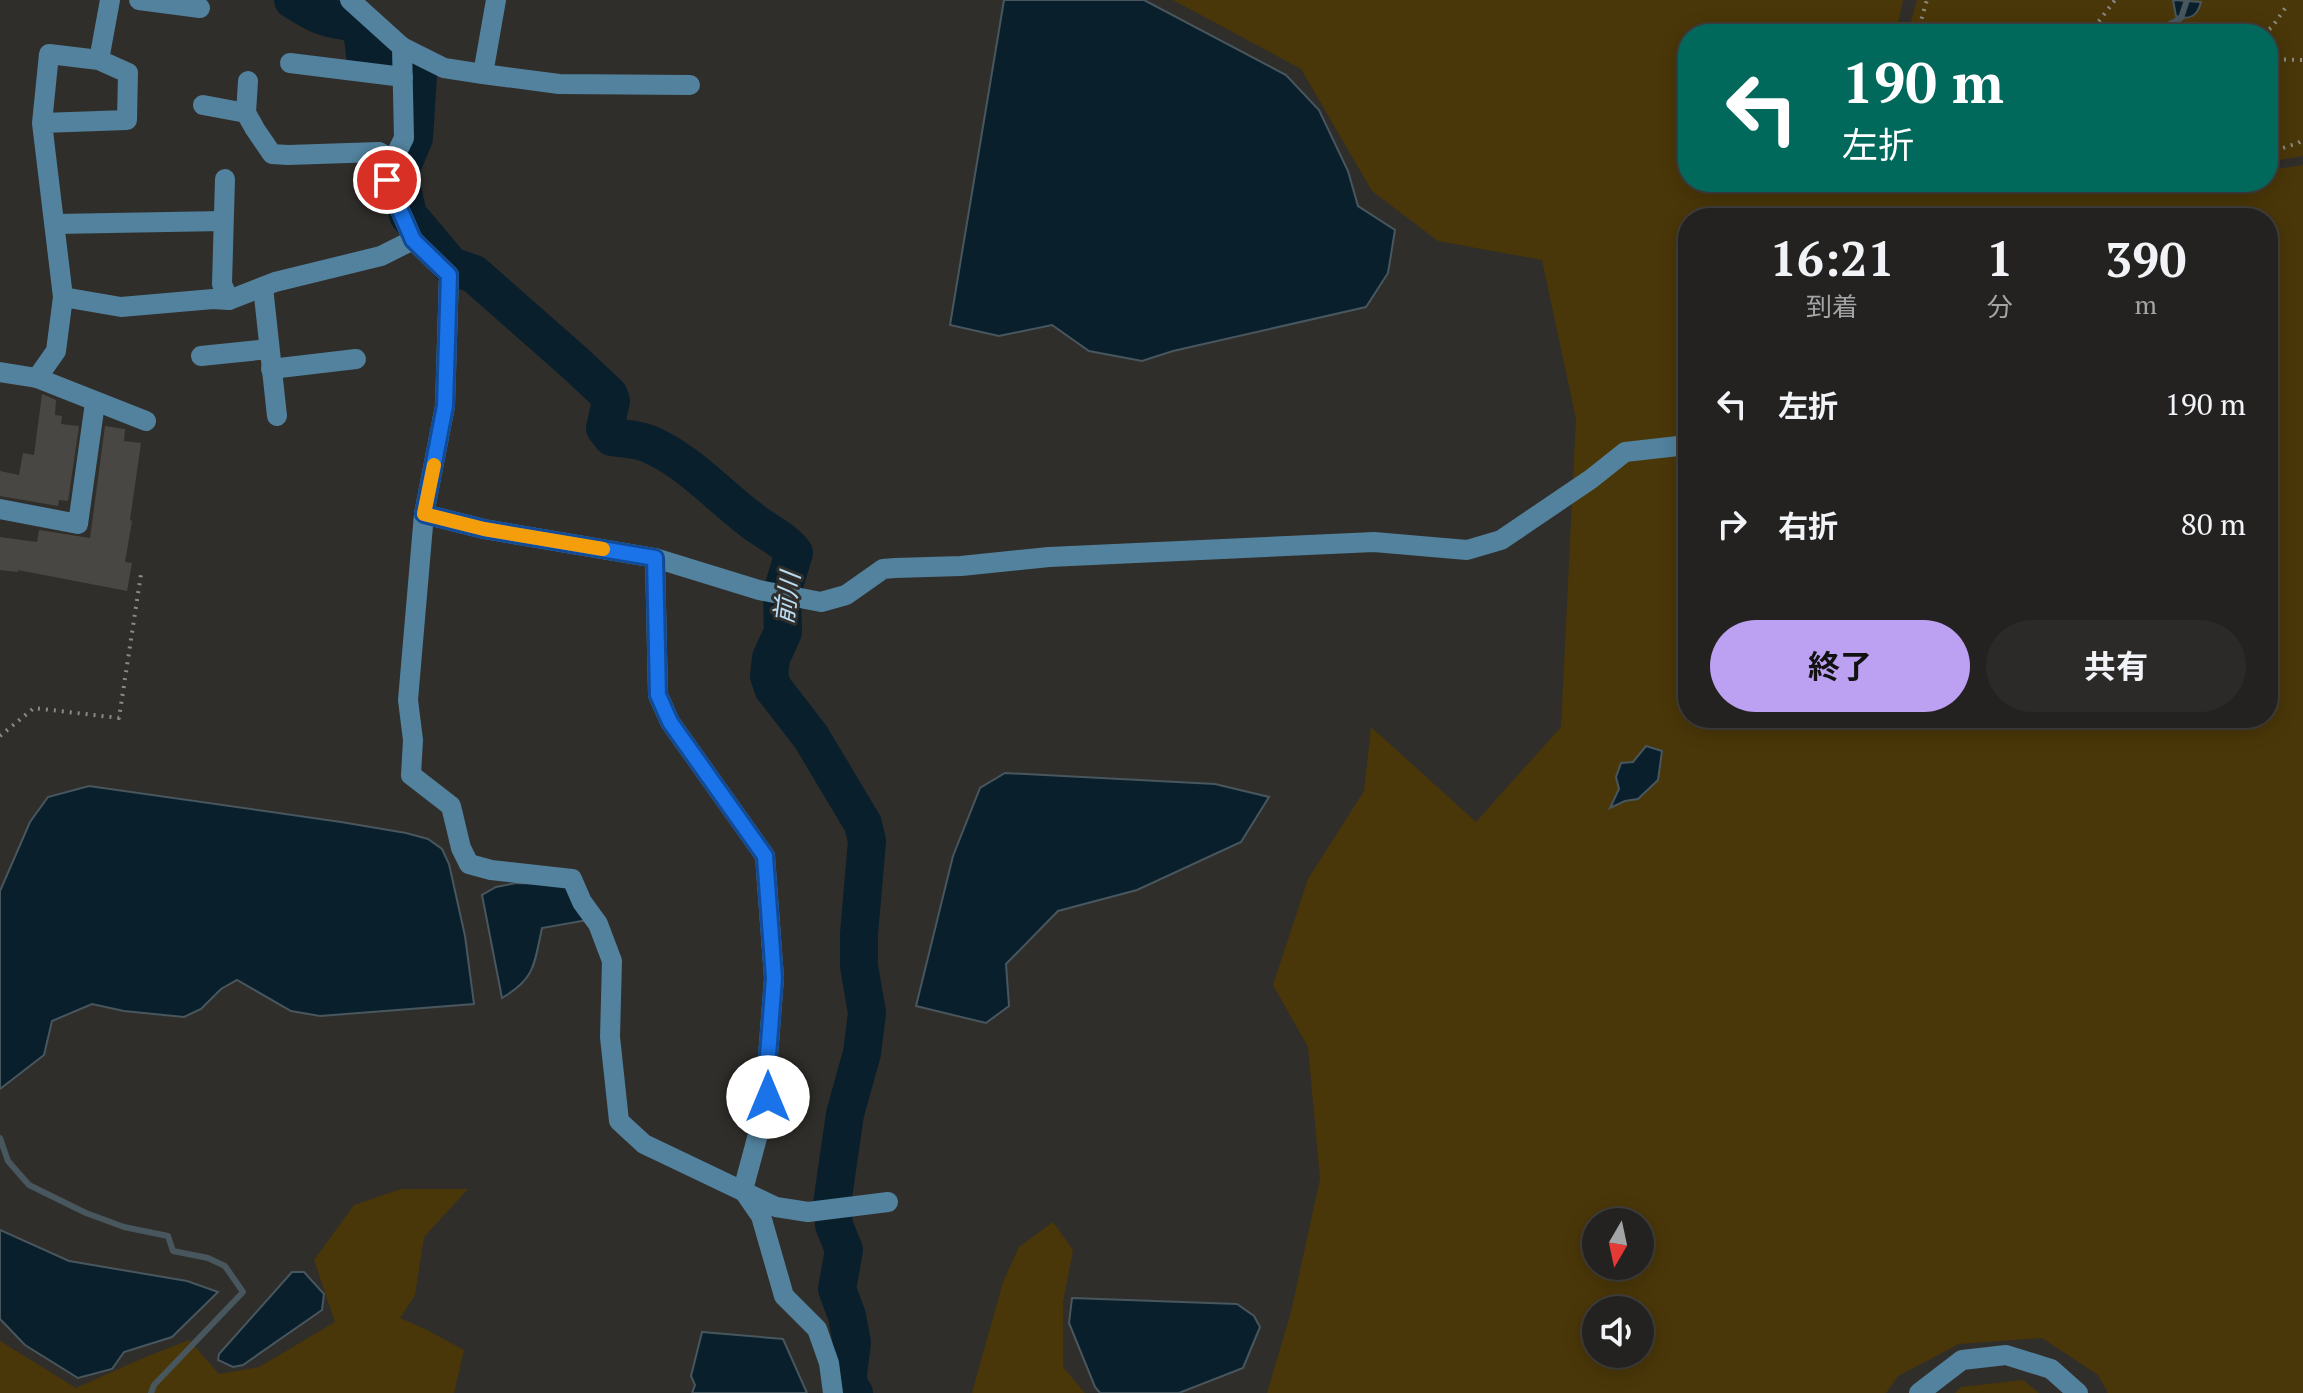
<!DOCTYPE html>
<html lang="ja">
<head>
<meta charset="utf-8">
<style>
	body { margin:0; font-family:"PT Serif","Noto Sans JP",serif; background:#2c2a29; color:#f1f3f6; height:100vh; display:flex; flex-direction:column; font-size:30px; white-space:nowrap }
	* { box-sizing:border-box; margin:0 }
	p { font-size:26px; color:#a3a4a5 }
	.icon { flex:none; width:44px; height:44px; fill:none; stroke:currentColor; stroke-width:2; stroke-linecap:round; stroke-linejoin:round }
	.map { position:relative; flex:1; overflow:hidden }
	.details { position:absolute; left:1678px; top:208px; width:600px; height:520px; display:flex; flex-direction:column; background:#242220; border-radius:32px; box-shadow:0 4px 20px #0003,0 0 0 2px #413f3e }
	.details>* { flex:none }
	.banner { position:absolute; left:1678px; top:24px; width:600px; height:168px; border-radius:32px; box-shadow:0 4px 20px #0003,0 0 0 2px #413f3e; background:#00695c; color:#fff; overflow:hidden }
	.needle { width:52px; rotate:189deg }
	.fabs { position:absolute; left:1582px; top:1208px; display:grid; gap:16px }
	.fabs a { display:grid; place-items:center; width:72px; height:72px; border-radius:50%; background:#242220; box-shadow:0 4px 20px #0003,0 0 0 2px #413f3e; font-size:40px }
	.pin { position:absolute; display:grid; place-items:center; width:68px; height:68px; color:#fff; margin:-34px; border:4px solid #fff; border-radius:50%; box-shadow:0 2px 8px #0007 }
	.me { position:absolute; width:88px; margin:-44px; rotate:0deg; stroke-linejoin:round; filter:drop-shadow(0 0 6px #0008) }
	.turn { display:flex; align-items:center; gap:28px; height:168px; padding:0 32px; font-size:36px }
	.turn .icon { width:104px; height:104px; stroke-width:2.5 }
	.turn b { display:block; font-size:56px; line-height:68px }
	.eta { display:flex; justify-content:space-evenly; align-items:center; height:136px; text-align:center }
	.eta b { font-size:48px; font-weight:700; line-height:56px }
	.action { display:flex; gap:16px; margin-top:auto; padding:16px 32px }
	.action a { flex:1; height:92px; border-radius:48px; background:#bca0f2; color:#111; font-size:32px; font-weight:700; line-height:92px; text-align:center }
	.action a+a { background:#2c2a29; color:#f1f3f6 }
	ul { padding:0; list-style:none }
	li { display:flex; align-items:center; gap:24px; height:120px; padding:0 32px }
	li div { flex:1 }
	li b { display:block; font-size:30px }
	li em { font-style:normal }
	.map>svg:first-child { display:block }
</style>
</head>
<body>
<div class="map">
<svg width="2303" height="1393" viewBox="0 0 2303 1393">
	<rect width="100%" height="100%" fill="#302e2a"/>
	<g fill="#4a3709" fill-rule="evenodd">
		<path d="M 1173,0 L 1903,0 L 1896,34 L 1688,34 L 1688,182 L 2111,182 L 2123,193 L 2171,191 L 2179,182 L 2268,182 L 2268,170 L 2303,165 L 2303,1393 L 2108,1393 L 2098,1375 L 2042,1338 L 1959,1344 L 1898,1376 L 1886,1393 L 1267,1393 L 1291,1312 L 1320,1179 L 1308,1047 L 1273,985 L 1308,879 L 1364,791 L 1371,727 L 1476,822 L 1561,727 L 1576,419 L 1542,260 L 1438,241 L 1372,191 L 1301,69 ZM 1688,218 L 2268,218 L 2268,718 L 1688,718 ZM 1596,1222 L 1640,1222 L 1640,1266 L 1596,1266 ZM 1596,1310 L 1640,1310 L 1640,1354 L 1596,1354 Z"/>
		<polygon points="1917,0 2303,0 2303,156 2268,162 2268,34 1907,34"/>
		<polygon points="401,1189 468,1189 424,1237 415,1295 400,1318 425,1329 464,1350 454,1393 0,1393 0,1341 76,1388 141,1359 189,1340 219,1374 259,1367 335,1322 314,1260 354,1205"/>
		<polygon points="1053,1222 1073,1250 1063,1302 1063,1367 1085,1393 972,1393 1003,1282 1019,1247"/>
		<polygon points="2023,1380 2039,1393 1955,1393 1961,1387"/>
	</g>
	<g fill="#0a1f2c" stroke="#48565e" stroke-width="2">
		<polygon points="1004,0 1144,0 1286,75 1319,110 1348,171 1358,206 1395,230 1388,273 1366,307 1173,351 1142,361 1089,351 1052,325 999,336 950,325"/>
		<path d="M 2173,0 L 2201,2 C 2198,15 2190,21 2176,16 Z"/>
		<polygon points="1646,746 1662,751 1658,780 1638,799 1625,801 1610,808 1619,789 1616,777 1621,763 1633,762"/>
		<polygon points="1005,773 1215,784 1269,797 1241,842 1137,890 1058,911 1006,964 1009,1006 986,1023 916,1006 953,856 980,788"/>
		<polygon points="89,786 341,822 406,833 428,839 442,849 449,864 465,936 474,1004 320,1016 291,1011 237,980 221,989 201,1009 184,1017 124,1011 92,1004 52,1021 44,1055 0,1089 0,891 30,822 48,797"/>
		<path d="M 516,883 L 573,884 L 593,919 L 542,928 C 534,964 536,978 502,998 L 482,895 L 496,887 Z"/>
		<polygon points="0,1230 69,1261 187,1281 218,1292 172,1337 124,1352 112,1369 78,1378 25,1345 0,1319"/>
		<polygon points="292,1272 304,1272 324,1294 322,1310 243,1365 233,1367 218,1360 219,1354"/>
		<polygon points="1072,1298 1237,1304 1254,1316 1260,1327 1243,1368 1179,1393 1100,1393 1095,1387 1069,1323"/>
		<polygon points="702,1332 783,1339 807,1393 692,1393 695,1385 691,1376"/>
	</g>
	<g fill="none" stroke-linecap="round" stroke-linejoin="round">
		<g stroke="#48565e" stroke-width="6">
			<polyline points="2152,34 2181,18 2187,0"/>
			<polyline points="0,1138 8,1161 29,1185 86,1213 124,1227 168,1236 173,1251 208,1258 225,1266 243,1292 154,1385 151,1393"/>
		</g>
		<path stroke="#0a1f2c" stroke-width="38" d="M 293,0 C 302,5 313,13 323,16 C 352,26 362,13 365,55 L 384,63 L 394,61 L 418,76 L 414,138 L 401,169 L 401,184 L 408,215 L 451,266 L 474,274 L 575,363 L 609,395 L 611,401 L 605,428 L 612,437 C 624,439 638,439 649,444 C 687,460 717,494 750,519 C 764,531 783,538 794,553 L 782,592 L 783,632 L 771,658 L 769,676 L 773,688 L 811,737 L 863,824 L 867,841 L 859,934 L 859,966 L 867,1013 L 862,1053 L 845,1114 L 832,1204 L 834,1225 L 844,1250 L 837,1289 L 847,1316 L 852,1343 L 848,1373 L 849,1386 L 854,1393"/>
	</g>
	<g fill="#494743">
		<polygon points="42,394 56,400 55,415 62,416 61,424 79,426 68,501 59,500 58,506 0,496 0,471 19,475 23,453 34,455"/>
		<polygon points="105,426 125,429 124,441 141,443 130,520 132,521 125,562 132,563 127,591 18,570 18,572 0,570 0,537 37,542 39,530 90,538"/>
	</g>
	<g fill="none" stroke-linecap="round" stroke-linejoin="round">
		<g stroke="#8c8a87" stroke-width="4" stroke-dasharray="2 6" stroke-linecap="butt">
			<polyline points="1917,34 1927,0"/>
			<polyline points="2089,34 2115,0"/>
			<polyline points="2263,34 2272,27 2286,7"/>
			<polyline points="2268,59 2303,60"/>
			<polyline points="2268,153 2298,143 2303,140"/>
			<polyline points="0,736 34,708 119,718 141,574"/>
		</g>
		<g stroke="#52829e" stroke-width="20">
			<polyline points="139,0 200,8"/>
			<polyline points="402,47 444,68 483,74 559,84 690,85"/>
			<polyline points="99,60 110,0"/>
			<polyline points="290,63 403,77"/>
			<polyline points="483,74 496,0"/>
			<polyline points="248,81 246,113 255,129 272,154 288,155 379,152 393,160"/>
			<polyline points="203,105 246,113"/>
			<polyline points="225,179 222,284 229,300"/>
			<polyline points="55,224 223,221"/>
			<polyline points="413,240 449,275 445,406 424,514 484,529 655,558 759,590 821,602 846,595 883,569 895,568 961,566 1049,557 1374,542 1467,550 1501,540 1591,479 1625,452 1687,445 1688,448"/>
			<polyline points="263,287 277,416"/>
			<polyline points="63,297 121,307 213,299 229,300 275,282 381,256 413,240 387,180 393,160 404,138 402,47 350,0"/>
			<polyline points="201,356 269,349"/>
			<polyline points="271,369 356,359"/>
			<polyline points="0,372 37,378 146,421"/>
			<polyline points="37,378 56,351 63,297 42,123 49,54 99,60 128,73 127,120 42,123"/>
			<polyline points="0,509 78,524 95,403"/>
			<polyline points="424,514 408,700 413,740 411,775 451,806 461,848 469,864 491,870 572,879 582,902 598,924 612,961 610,1037 619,1121 644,1144 776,1207 808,1212 888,1202"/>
			<polyline points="655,558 658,695 670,722 765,856 774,978 766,1082 768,1097 743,1190 761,1216 784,1296 817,1329 829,1363 833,1393"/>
			<polyline points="1919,1393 1962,1360 2006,1355 2051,1369 2078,1393"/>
		</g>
	</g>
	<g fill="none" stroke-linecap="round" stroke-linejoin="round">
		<defs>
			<polyline id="route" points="387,180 413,240 449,275 445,406 424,514 484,529 655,558 658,695 670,722 765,856 774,978 766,1082 768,1097"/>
		</defs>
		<use href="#route" stroke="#114b97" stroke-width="20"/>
		<use href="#route" stroke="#1a73e8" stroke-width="14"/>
		<polyline stroke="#f59e0b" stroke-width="14" points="434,465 424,514 484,529 603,549"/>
	</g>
	<g text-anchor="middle" stroke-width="6" stroke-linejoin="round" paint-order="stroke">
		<g font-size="26" font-style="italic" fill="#b9dcf3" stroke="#302e2a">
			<text transform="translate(787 598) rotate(-82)" y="9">前川</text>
		</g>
	</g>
</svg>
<div class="fabs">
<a><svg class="needle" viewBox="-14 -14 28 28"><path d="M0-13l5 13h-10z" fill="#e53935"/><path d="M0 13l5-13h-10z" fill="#a3a4a5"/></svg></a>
<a><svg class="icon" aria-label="sound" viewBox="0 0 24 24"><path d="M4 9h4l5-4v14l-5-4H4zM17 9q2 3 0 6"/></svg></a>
</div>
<div class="pin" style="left:387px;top:180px;background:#d93025"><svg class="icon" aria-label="arrive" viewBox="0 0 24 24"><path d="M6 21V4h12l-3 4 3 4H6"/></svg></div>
<svg class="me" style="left:768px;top:1097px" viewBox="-20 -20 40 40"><circle r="19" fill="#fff"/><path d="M0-13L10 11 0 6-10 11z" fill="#1a73e8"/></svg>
<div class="banner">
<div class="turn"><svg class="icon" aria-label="left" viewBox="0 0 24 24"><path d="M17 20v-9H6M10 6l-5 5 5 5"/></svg><div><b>190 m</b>左折</div></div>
</div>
<section class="details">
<div class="eta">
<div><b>16:21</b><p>到着</p></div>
<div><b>1</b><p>分</p></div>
<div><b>390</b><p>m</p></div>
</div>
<ul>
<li><svg class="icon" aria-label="left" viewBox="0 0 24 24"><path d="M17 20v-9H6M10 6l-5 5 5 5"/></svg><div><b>左折</b></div><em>190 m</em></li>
<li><svg class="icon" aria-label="right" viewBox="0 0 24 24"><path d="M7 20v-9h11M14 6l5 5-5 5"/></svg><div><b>右折</b></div><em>80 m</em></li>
</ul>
<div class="action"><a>終了</a><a>共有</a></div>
</section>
</div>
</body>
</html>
